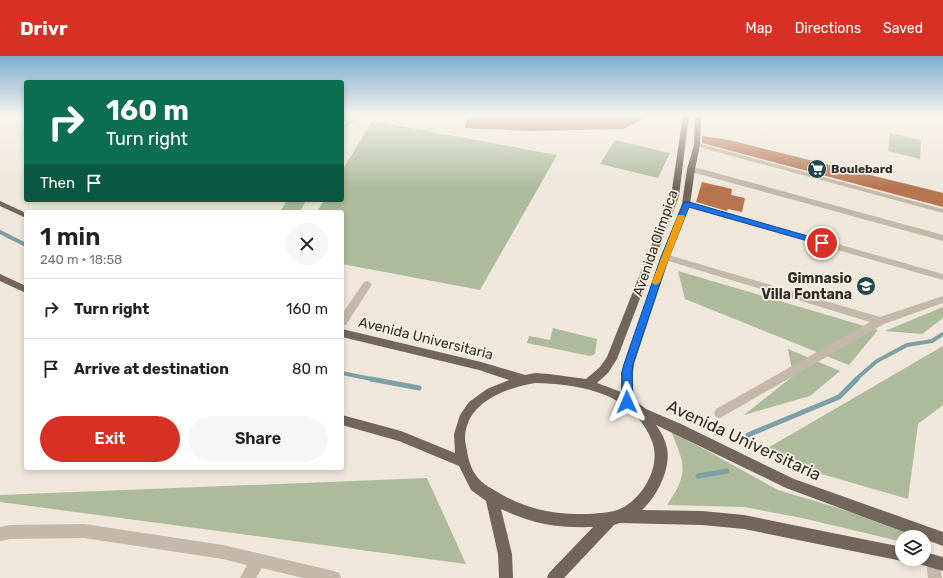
<!DOCTYPE html>
<html lang="en">
<head>
<meta charset="utf-8">
<style>
	body { margin:0; font-family:Rubik,sans-serif; background:#f6f6f6; color:#222; height:100vh; display:flex; flex-direction:column; font-size:15px; white-space:nowrap }
	* { box-sizing:border-box; margin:0 }
	p { font-size:13px; color:#767676 }
	.icon { flex:none; width:22px; height:22px; fill:none; stroke:currentColor; stroke-width:2; stroke-linecap:round; stroke-linejoin:round }
	.map { position:relative; flex:1; overflow:hidden }
	.details { position:absolute; left:24px; top:154px; width:320px; height:260px; display:flex; flex-direction:column; background:#fff; border-radius:4px; box-shadow:0 2px 6px #0003 }
	.details>* { flex:none }
	.top-card { position:absolute; left:24px; top:24px; width:320px; height:122px; border-radius:4px; box-shadow:0 2px 6px #0003; background:#0b6e4f; color:#fff; overflow:hidden }
	.buttons { position:absolute; left:895px; top:474px; display:grid; gap:8px }
	.buttons a { display:grid; place-items:center; width:36px; height:36px; border-radius:50%; background:#fff; box-shadow:0 2px 6px #0003; font-size:20px }
	.pin { position:absolute; display:grid; place-items:center; width:34px; height:34px; color:#fff; margin:-17px; border:2px solid #fff; border-radius:50%; box-shadow:0 1px 4px #0007 }
	.me { position:absolute; width:44px; margin:-22px; rotate:359deg; stroke-linejoin:round; filter:drop-shadow(0 0 3px #0008) }
	.turn { display:flex; align-items:center; gap:14px; height:84px; padding:0 16px; font-size:18px }
	.turn .icon { width:52px; height:52px; stroke-width:2.5 }
	.turn b { display:block; font-size:28px; line-height:34px }
	.then { display:flex; align-items:center; height:38px; padding:0 16px; background:#0003; gap:8px; font-size:15px }
	.round { display:grid; place-items:center; flex:none; width:42px; height:42px; border-radius:21px; background:#f6f6f6 }
	.headline { display:flex; align-items:center; justify-content:space-between; height:68px; padding:0 16px }
	h1 { font-size:24px; font-weight:600; line-height:30px }
	.action { display:flex; gap:8px; margin-top:auto; padding:8px 16px }
	.action a { flex:1; height:46px; border-radius:24px; background:#d93025; color:#fff; font-size:16px; font-weight:600; line-height:46px; text-align:center }
	.action a+a { background:#f6f6f6; color:#222 }
	ul { padding:0; list-style:none }
	li { display:flex; align-items:center; gap:12px; height:60px; padding:0 16px; border-top:1px solid #e0e0e0 }
	li div { flex:1 }
	li b { display:block; font-size:15px }
	li em { font-style:normal }
	header { display:flex; align-items:center; gap:24px; box-sizing:border-box; height:56px; padding:0 20px; background:#d93025; color:#fff }
	header strong { font-size:19px }
	nav { display:flex; gap:22px; margin-inline-start:auto; font-size:14px }
	.map>svg:first-child { display:block }
</style>
</head>
<body>
<header>
<strong>Drivr</strong>
<nav><a>Map</a><a>Directions</a><a>Saved</a></nav>
</header>
<div class="map">
<svg width="943" height="522" viewBox="0 0 943 522">
	<rect width="100%" height="100%" fill="#eee7da"/>
	<g fill="#adbb9c">
		<polygon points="342,59 385,59 358,63 342,74"/>
		<polygon points="372,65 557,99 480,234 342,208 342,156 317,156 324,144 342,144 342,115"/>
		<polygon points="890,77 921,84 920,103 888,95"/>
		<polygon points="615,84 670,97 658,122 600,108"/>
		<polygon points="287,144 306,144 300,156 280,156"/>
		<polygon points="678,215 878,274 849,309 685,243"/>
		<polygon points="943,251 943,262 922,278 885,275"/>
		<polygon points="553,272 597,283 595,298 590,300 527,287 529,280 550,284"/>
		<polygon points="943,290 943,349 918,368 908,443 811,415 766,393"/>
		<polygon points="788,293 840,315 810,340 744,359 793,320"/>
		<path d="M 671,375 L 778,434 L 895,469 L 908,478 L 908,481 L 902,481 L 902,485 L 899,485 L 802,462 L 744,451 L 667,449 C 689,417 685,409 671,375 Z"/>
		<polygon points="427,422 466,508 0,446 0,439"/>
	</g>
	<g fill="none" stroke-linecap="round" stroke-linejoin="round">
		<g stroke="#7da0a7" stroke-width="4">
			<polyline points="0,176 26,189"/>
			<polyline points="342,317 376,324"/>
			<polyline points="855,324 877,305 907,289 932,285 943,278"/>
		</g>
		<g stroke="#7da0a7" stroke-width="5">
			<polyline points="371,323 419,332"/>
			<polyline points="748,379 839,341 857,323"/>
			<polyline points="698,420 727,415"/>
		</g>
	</g>
	<g fill="#b6744f">
		<polygon points="650,59 623,73 529,75 465,72 467,62"/>
		<polygon points="702,80 729,84 943,137 943,151 702,87"/>
		<polygon points="702,126 732,133 731,139 745,142 742,156 728,153 727,155 696,146"/>
	</g>
	<g fill="none" stroke-linecap="round" stroke-linejoin="round">
		<g fill="#c4b8a8" fill-rule="evenodd">
			<polygon points="697,87 943,153 943,157 695,90 694,89"/>
			<polygon points="688,111 694,111 943,179 943,185 688,115"/>
			<polygon points="683,146 689,146 943,218 943,224 683,150"/>
			<polygon points="665,198 880,261 943,240 943,247 884,268 720,362 716,361 714,357 716,353 870,266 662,203 661,201 662,199"/>
			<polygon points="367,225 372,228 346,269 342,270 342,258 364,226"/>
			<polygon points="84,468 223,489 334,515 339,517 341,522 303,522 262,512 256,522 240,522 247,509 223,503 84,482 10,483 0,485 0,471 10,469"/>
			<polygon points="933,498 938,500 942,522 928,522 926,505 928,500"/>
		</g>
		<g fill="#72655a" fill-rule="evenodd">
			<path d="M 683,59 L 689,59 L 679,140 L 617,303 L 608,317 L 597,327 L 621,336 L 621,317 L 624,308 L 661,201 L 682,148 L 687,113 L 694,89 L 695,59 L 701,59 L 700,89 L 695,113 L 690,148 L 669,201 L 634,308 L 633,317 L 633,343 L 646,353 L 681,368 L 794,423 L 943,476 L 943,490 L 924,483 L 924,481 L 918,481 L 786,432 L 656,369 C 661,376 665,383 667,392 C 671,413 657,440 642,454 L 702,455 L 744,459 L 902,491 L 902,503 L 907,503 L 902,505 L 744,473 L 702,469 L 620,467 L 614,469 L 564,522 L 547,522 L 549,517 L 593,471 C 557,472 533,468 501,453 L 512,498 L 513,522 L 499,522 L 498,498 L 486,445 L 471,434 L 459,410 L 399,385 L 342,369 L 342,359 L 401,375 L 455,397 L 454,378 L 460,359 L 469,346 L 487,333 L 509,324 L 479,314 L 342,281 L 342,273 L 481,306 L 525,319 L 535,317 L 549,318 L 586,323 L 600,311 L 607,301 L 671,140 ZM 535,327 C 575,328 624,335 646,373 C 653,385 656,394 654,407 C 651,425 639,442 624,451 C 613,457 601,457 589,458 C 554,459 523,453 494,434 C 490,431 486,430 482,426 C 473,419 468,405 467,394 C 466,390 465,386 465,382 C 466,346 506,332 535,327 Z"/>
			<polygon points="0,145 26,157 26,162 0,150"/>
			<polygon points="0,218 26,230 26,237 0,225"/>
			<polygon points="924,496 943,501 943,515 919,508 917,503 924,503"/>
		</g>
	</g>
	<linearGradient id="sky" x2="0" y2="1"><stop stop-color="#7dacce"/><stop offset="0.45" stop-color="#f7f4ee"/><stop offset="1" stop-color="#f7f4ee" stop-opacity="0"/></linearGradient>
	<rect width="943" height="132" fill="url(#sky)"/>
	<polygon fill="#1a73e8" stroke="#114b97" points="684,146 689,146 825,185 826,187 822,189 689,151 669,201 633,308 632,317 633,346 631,349 627,350 624,349 622,346 622,317 624,308 661,201"/>
	<polygon fill="#f59e0b" points="678,159 684,159 685,161 660,226 656,229 653,228 652,226"/>
	<defs>
		<symbol id="supermarket-disc" viewBox="-11 -11 22 22"><circle r="9.5" fill="#22464e" stroke="#f6f0e5"/><path d="M-6-5.5h2.5l.6 2H6L4.5 2H-2.5L-4.4-4H-6ZM-1.5 3.2a1.3 1.3 0 1 0 .1 0ZM3 3.2a1.3 1.3 0 1 0 .1 0Z" fill="#fff"/></symbol>
		<symbol id="school-disc" viewBox="-11 -11 22 22"><circle r="9.5" fill="#22464e" stroke="#f6f0e5"/><path d="M0-5L7-2L0 1L-7-2ZM-4 1L0 2.5L4 1V4Q0 6-4 4Z" fill="#fff"/></symbol>
	</defs>
	<g fill-rule="evenodd">
		<use href="#supermarket-disc" x="806" y="102" width="22" height="22"/>
		<use href="#school-disc" x="855" y="219" width="22" height="22"/>
	</g>
	<g text-anchor="middle" stroke-width="3.5" stroke-linejoin="round" paint-order="stroke">
		<g font-size="12" font-weight="bold" fill="#322c27" stroke="#f6f0e5" text-anchor="start">
			<text x="831" y="117">Boulebard</text>
		</g>
		<g font-size="14" fill="#322c27" stroke="#f6f0e5">
			<text transform="translate(655 187) rotate(-71)" y="5">Avenida Olimpica</text>
			<text transform="translate(426 282) rotate(14)" y="5">Avenida Universitaria</text>
		</g>
		<g font-size="14" font-weight="bold" fill="#322c27" stroke="#f6f0e5" text-anchor="end">
			<text x="852" y="227">Gimnasio<tspan x="852" dy="16">Villa Fontana</tspan></text>
		</g>
		<g font-size="17" fill="#322c27" stroke="#f6f0e5">
			<text transform="translate(744 384) rotate(25)" y="6">Avenida Universitaria</text>
		</g>
	</g>
</svg>
<div class="buttons">
<a><svg class="icon" aria-label="layers" viewBox="0 0 24 24"><path d="M12 4l9 5-9 5-9-5zM3 14l9 5 9-5"/></svg></a>
</div>
<div class="pin" style="left:822px;top:187px;background:#d93025"><svg class="icon" aria-label="arrive" viewBox="0 0 24 24"><path d="M6 21V4h12l-3 4 3 4H6"/></svg></div>
<svg class="me" style="left:627px;top:346px" viewBox="-20 -20 40 40"><path d="M0-17L14 15 0 8-14 15z" fill="#1a73e8" stroke="#fff" stroke-width="4"/></svg>
<div class="top-card">
<div class="turn"><svg class="icon" aria-label="right" viewBox="0 0 24 24"><path d="M7 20v-9h11M14 6l5 5-5 5"/></svg><div><b>160 m</b>Turn right</div></div>
<div class="then">Then<svg class="icon" aria-label="arrive" viewBox="0 0 24 24"><path d="M6 21V4h12l-3 4 3 4H6"/></svg></div>
</div>
<section class="details">
<div class="headline"><div><h1>1 min</h1><p>240 m · 18:58</p></div><a class="round"><svg class="icon" aria-label="close" viewBox="0 0 24 24"><path d="M6 6l12 12M18 6L6 18"/></svg></a></div>
<ul>
<li><svg class="icon" aria-label="right" viewBox="0 0 24 24"><path d="M7 20v-9h11M14 6l5 5-5 5"/></svg><div><b>Turn right</b></div><em>160 m</em></li>
<li><svg class="icon" aria-label="arrive" viewBox="0 0 24 24"><path d="M6 21V4h12l-3 4 3 4H6"/></svg><div><b>Arrive at destination</b></div><em>80 m</em></li>
</ul>
<div class="action"><a>Exit</a><a>Share</a></div>
</section>
</div>
</body>
</html>
